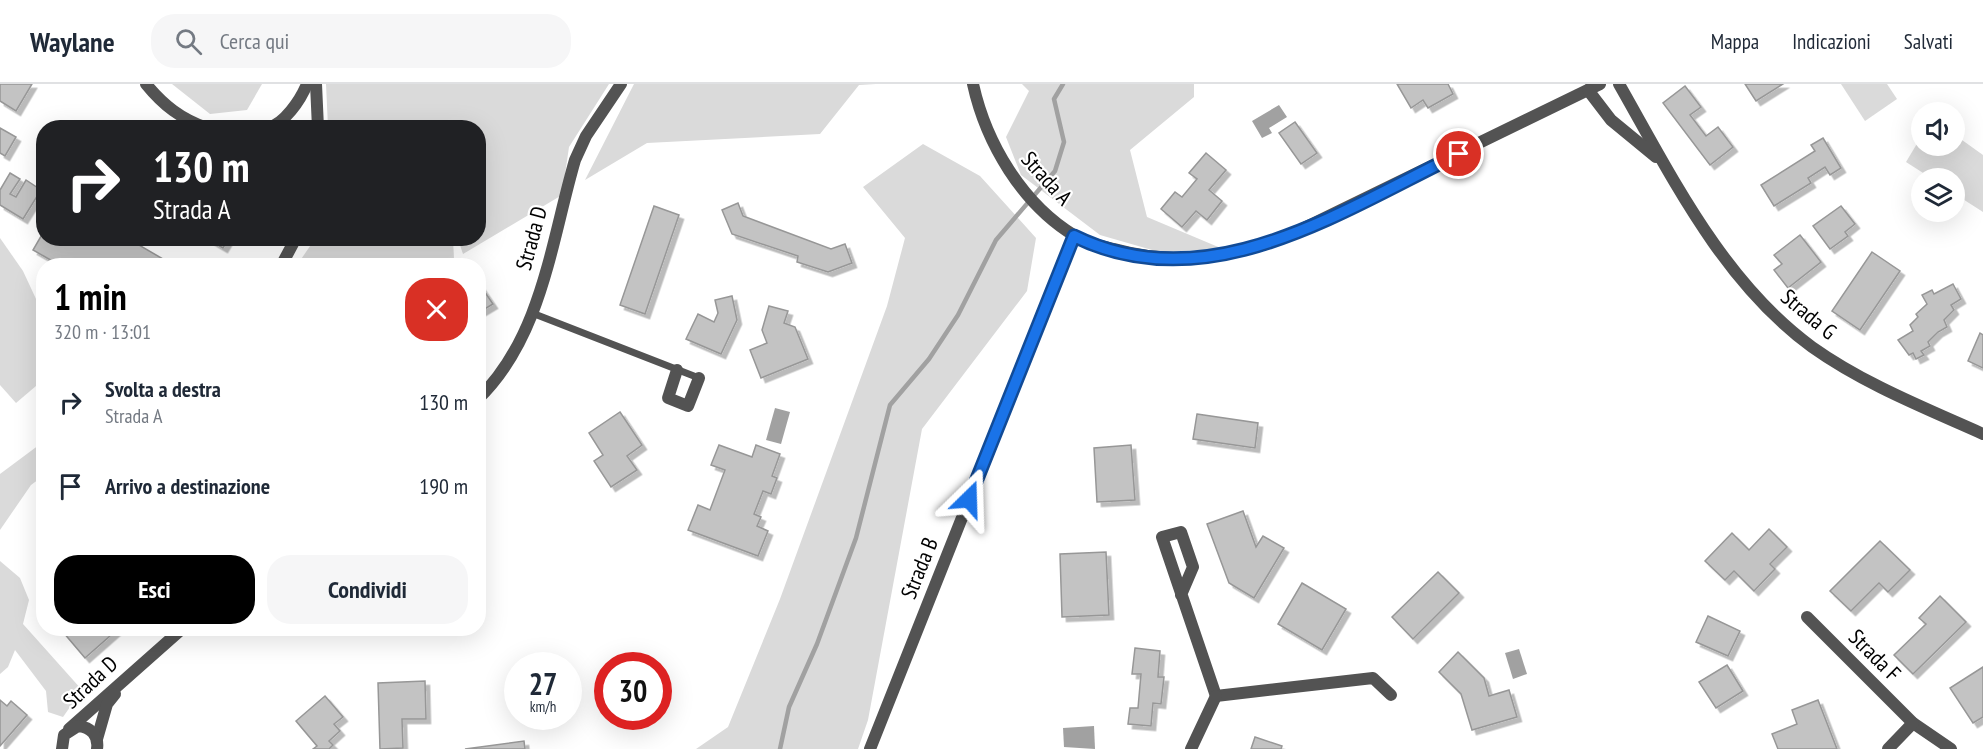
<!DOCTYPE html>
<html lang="it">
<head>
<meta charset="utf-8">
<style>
	body { margin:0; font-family:"PT Sans Narrow",sans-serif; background:#f6f6f7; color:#1f2937; height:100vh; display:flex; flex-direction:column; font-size:22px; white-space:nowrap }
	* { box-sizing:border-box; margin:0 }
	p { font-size:20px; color:#747a83 }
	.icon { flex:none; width:33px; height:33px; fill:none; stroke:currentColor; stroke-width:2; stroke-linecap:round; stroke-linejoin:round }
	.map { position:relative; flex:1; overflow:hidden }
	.details { position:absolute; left:36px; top:174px; width:450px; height:378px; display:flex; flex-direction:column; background:#fff; border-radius:24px; box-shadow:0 6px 24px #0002 }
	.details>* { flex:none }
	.top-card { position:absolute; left:36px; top:36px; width:450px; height:126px; border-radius:24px; box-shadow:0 6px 24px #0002; background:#202124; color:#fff; overflow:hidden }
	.fabs { position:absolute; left:1911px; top:18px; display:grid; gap:12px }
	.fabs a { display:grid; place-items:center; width:54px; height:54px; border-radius:50%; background:#fff; box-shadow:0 6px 24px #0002; font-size:30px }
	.speed { position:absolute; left:504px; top:568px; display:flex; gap:12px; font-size:30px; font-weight:700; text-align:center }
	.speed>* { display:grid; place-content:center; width:78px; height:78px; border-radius:50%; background:#fff; box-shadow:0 6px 24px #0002; line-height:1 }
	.speed small { font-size:15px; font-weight:400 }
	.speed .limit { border:9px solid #d22; background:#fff; color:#111 }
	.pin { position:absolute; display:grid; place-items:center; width:51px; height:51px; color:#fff; margin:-26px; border:3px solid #fff; border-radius:50%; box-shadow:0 2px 6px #0007 }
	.me { position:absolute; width:66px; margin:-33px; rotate:22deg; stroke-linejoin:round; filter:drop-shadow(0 0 4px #0008) }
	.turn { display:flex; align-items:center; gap:21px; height:126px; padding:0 18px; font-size:27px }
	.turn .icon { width:78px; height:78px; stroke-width:2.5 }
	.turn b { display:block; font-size:42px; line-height:51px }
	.round { display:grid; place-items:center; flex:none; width:63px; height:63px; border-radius:24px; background:#f6f6f7 }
	.head { display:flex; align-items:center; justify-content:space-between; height:102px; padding:0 18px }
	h1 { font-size:36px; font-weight:800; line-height:45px; color:#000 }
	.button { display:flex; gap:12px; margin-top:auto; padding:12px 18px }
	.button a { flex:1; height:69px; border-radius:24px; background:#000; color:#fff; font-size:24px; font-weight:800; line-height:69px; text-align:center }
	.button a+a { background:#f6f6f7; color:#1f2937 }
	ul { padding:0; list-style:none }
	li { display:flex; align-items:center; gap:18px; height:84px; padding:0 18px }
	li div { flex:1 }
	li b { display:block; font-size:22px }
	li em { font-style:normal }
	header { display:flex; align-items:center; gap:36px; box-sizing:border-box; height:84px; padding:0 30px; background:#fff; border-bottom:2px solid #e0e1e3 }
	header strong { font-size:28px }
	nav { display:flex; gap:33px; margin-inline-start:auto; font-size:21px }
	.search { width:420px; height:54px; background:#f6f6f7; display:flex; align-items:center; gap:15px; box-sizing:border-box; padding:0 21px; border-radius:24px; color:#747a83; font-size:22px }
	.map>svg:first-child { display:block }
</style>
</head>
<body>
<header>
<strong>Waylane</strong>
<div class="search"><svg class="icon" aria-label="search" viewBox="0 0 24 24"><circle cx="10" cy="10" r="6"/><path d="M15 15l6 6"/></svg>Cerca qui</div>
<nav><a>Mappa</a><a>Indicazioni</a><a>Salvati</a></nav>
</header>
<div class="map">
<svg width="1983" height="665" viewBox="0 0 1983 665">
	<defs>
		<filter id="shadow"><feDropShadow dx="4.5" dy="4.5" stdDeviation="0" flood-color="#0004"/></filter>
	</defs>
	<rect width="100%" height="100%" fill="#fff"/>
	<g fill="#dadada">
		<polygon points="172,0 262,0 247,26 210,30"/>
		<polygon points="326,0 609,0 569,63 562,111 463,170 458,155 478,154 478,44 328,43"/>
		<polygon points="634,0 876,0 859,1 820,50 647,59 585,96"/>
		<polygon points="1022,0 1194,0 1194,13 1130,66 1147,133 1223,165 1159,168 1100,151 1021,91 1006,53 1029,7"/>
		<polygon points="1841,0 1887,0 1897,15 1865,37"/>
		<polygon points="1955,51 1983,71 1983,128 1955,110 1954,94 1931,94 1906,78 1921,53 1922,62 1954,62"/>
		<polygon points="923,60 980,92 1036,154 1027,207 922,345 868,636 858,665 696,665 728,643 780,515 887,222 905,154 863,103"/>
		<polygon points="0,154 23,187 43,230 43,296 16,319 0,301"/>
		<polygon points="315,155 453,155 454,175 443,182 297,181"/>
		<polygon points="43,358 43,392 31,401 0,446 0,390"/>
		<polygon points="0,477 20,494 29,516 23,540 82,606 63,633 48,628 46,607 15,566 8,583 0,590"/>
	</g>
	<g fill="#a1a1a1">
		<polygon points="1279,21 1287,33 1269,44 1272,49 1262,54 1252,37"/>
		<polygon points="775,324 790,328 781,360 766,356"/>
		<polygon points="1519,565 1527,590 1513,595 1505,569"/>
		<polygon points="1094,642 1095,665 1064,663 1063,644"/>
	</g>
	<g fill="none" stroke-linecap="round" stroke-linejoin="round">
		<polyline stroke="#a1a1a1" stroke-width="4.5" points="780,665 789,623 817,560 856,454 890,321 929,275 958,231 996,156 1055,87 1064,58 1054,15 1063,0"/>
	</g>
	<g fill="#c3c3c3" stroke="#979797" stroke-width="1.5" filter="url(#shadow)">
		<polygon points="0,0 32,0 16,27 0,17"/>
		<polygon points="1397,0 1448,0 1453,10 1428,24 1423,16 1411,24"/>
		<polygon points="1745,0 1783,0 1756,17"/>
		<polygon points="1685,2 1701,23 1690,31 1706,52 1718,43 1733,63 1710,81 1663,19"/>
		<polygon points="1295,38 1317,69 1301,80 1279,49"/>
		<polygon points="0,44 16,53 5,72 0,69"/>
		<polygon points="1823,54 1841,84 1830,91 1825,83 1808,94 1811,99 1774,122 1761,101 1815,67 1811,61"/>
		<polygon points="1206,69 1226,86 1209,106 1222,117 1207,136 1196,127 1182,143 1161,125 1175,108 1182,113 1197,95 1189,89"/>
		<polygon points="10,89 20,95 10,110 16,113 26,96 41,106 23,135 0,121 0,106"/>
		<polygon points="738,119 743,132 831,165 845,160 852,179 828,188 797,178 798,172 732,150 722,126"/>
		<polygon points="654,122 679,131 645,230 620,221"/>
		<polygon points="1841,122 1855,140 1845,148 1848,152 1830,165 1813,142"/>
		<polygon points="44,147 44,154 127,154 175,182 61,182 33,166"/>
		<polygon points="1800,151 1821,178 1788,204 1774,186 1782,180 1774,171"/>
		<polygon points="206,154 229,154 223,164"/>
		<polygon points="1872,168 1900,187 1860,246 1832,227"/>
		<polygon points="478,198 493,220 478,229"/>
		<polygon points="1953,200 1961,215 1951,221 1954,226 1944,236 1947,243 1938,248 1928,258 1930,262 1921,267 1924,271 1916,275 1913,269 1909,271 1898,256 1913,247 1910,241 1918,233 1916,230 1927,220 1922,211 1932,206 1934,210"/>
		<polygon points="732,212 737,236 721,270 686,255 698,230 714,238 718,229 715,216"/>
		<polygon points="769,222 788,227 784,239 795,243 808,275 761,294 750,266 767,259 762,246"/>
		<polygon points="1980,249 1983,251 1983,284 1968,277"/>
		<polygon points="620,328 642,361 627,372 637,386 611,403 594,377 603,371 589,349"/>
		<polygon points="1197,330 1258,339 1255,364 1193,355"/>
		<polygon points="719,361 752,373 756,361 780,370 772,392 777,394 771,410 763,407 754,430 761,433 757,442 768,447 758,472 688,446 698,421 710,426 725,386 711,381"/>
		<polygon points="1131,361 1135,416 1097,418 1094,364"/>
		<polygon points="1243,427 1256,463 1263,452 1284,464 1254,514 1229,499 1207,440"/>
		<polygon points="1769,445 1787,463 1770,480 1775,485 1754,507 1734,487 1725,496 1705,477 1732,449 1749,466"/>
		<polygon points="1880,457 1910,486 1888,508 1879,499 1851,527 1830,507"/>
		<polygon points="1106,468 1109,531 1062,533 1060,470"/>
		<polygon points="1438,488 1459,509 1413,555 1392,533"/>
		<polygon points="1302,499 1346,525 1322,566 1278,540"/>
		<polygon points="1940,512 1966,538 1913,590 1894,571 1926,540 1919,534"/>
		<polygon points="1708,532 1740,547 1728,572 1696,558"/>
		<polygon points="67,544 119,544 85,574 63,548"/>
		<polygon points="1135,564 1160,567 1158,593 1164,593 1161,620 1153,619 1151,642 1128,640 1130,624 1138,624 1141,590 1132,590"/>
		<polygon points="1458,568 1484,594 1489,612 1509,606 1517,633 1472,646 1461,610 1439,588"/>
		<polygon points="1727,581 1743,607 1716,624 1699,598"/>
		<polygon points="1983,583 1983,633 1973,639 1950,604"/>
		<polygon points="425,597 426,635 402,635 403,664 380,665 378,599"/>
		<polygon points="325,612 343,633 334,640 340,647 329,657 333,661 329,665 313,665 317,662 296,637"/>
		<polygon points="0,616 7,622 11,617 27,631 0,662"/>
		<polygon points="1818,616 1837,665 1778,665 1772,650 1797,640 1792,626"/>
		<polygon points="1255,653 1282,662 1281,665 1251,665"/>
		<polygon points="524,657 525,665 465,665"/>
	</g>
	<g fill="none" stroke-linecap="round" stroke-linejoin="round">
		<polyline stroke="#535353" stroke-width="7" points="532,229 699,294"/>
		<g stroke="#535353" stroke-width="12">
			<path d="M 146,0 C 163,21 181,35 207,44"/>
			<polyline points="316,0 318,44"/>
			<path d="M 973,0 C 986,59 1022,120 1075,152 C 1086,159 1101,162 1114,165 C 1176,182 1234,174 1292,150 L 1600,0"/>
			<path d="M 1619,0 C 1672,93 1723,198 1812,263 C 1864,300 1925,324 1983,350"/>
			<polyline points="1588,6 1611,36 1656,73"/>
			<path d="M 267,44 C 284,41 301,15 307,0"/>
			<polyline points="281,182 296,154"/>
			<polyline points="677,286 668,314 688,322 699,294"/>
			<path d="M 478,315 C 542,253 551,158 575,76 L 586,52 L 621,0"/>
			<polyline points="1181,511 1193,483 1181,448 1162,453 1216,612 1373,594 1391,611"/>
			<polyline points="1807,533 1913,639 1951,665"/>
			<polyline points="69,645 183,544"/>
			<polyline points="97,655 107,620 115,610"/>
			<path d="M 62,665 L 64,651 L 78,642 C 91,643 99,652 97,665"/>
			<polyline points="870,665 1074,152"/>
			<polyline points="1191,665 1216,612"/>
			<polyline points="1888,665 1913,639"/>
		</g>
	</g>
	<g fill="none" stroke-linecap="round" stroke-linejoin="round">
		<defs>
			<path id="route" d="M 969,415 L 1074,152 C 1207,218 1341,127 1459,70"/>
		</defs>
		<use href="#route" stroke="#114b97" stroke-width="15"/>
		<use href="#route" stroke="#1a73e8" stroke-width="10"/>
	</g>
	<g text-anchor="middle" stroke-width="4.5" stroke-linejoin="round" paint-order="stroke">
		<g font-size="22" fill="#000" stroke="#fff">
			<text transform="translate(1047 94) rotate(48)" y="8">Strada A</text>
			<text transform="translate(531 154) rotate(-75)" y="8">Strada D</text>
			<text transform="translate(1809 230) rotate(40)" y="8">Strada G</text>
			<text transform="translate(919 484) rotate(-68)" y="8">Strada B</text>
			<text transform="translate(1875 571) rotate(45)" y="8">Strada F</text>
			<text transform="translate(90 598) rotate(-43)" y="8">Strada D</text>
		</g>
	</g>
</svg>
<div class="fabs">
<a><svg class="icon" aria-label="sound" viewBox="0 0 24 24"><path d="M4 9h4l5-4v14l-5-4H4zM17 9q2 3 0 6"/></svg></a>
<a><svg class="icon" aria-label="layers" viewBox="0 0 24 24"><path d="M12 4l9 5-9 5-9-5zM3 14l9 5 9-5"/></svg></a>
</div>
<div class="speed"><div>27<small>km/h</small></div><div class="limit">30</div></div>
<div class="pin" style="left:1459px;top:70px;background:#d93025"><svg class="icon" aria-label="arrive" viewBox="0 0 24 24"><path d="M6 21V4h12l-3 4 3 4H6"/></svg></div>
<svg class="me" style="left:969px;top:415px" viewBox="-20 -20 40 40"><path d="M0-17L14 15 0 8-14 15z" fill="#1a73e8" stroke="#fff" stroke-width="4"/></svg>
<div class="top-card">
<div class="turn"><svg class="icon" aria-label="right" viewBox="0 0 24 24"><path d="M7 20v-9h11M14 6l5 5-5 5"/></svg><div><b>130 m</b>Strada A</div></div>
</div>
<section class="details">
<div class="head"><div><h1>1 min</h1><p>320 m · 13:01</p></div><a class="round" style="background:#d93025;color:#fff"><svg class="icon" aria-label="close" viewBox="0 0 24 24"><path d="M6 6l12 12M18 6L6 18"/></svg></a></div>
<ul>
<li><svg class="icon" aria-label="right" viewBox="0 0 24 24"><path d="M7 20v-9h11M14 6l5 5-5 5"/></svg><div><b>Svolta a destra</b><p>Strada A</p></div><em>130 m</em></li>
<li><svg class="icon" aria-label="arrive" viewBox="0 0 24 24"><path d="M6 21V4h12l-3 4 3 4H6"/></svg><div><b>Arrivo a destinazione</b></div><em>190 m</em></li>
</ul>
<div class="button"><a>Esci</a><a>Condividi</a></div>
</section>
</div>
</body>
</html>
